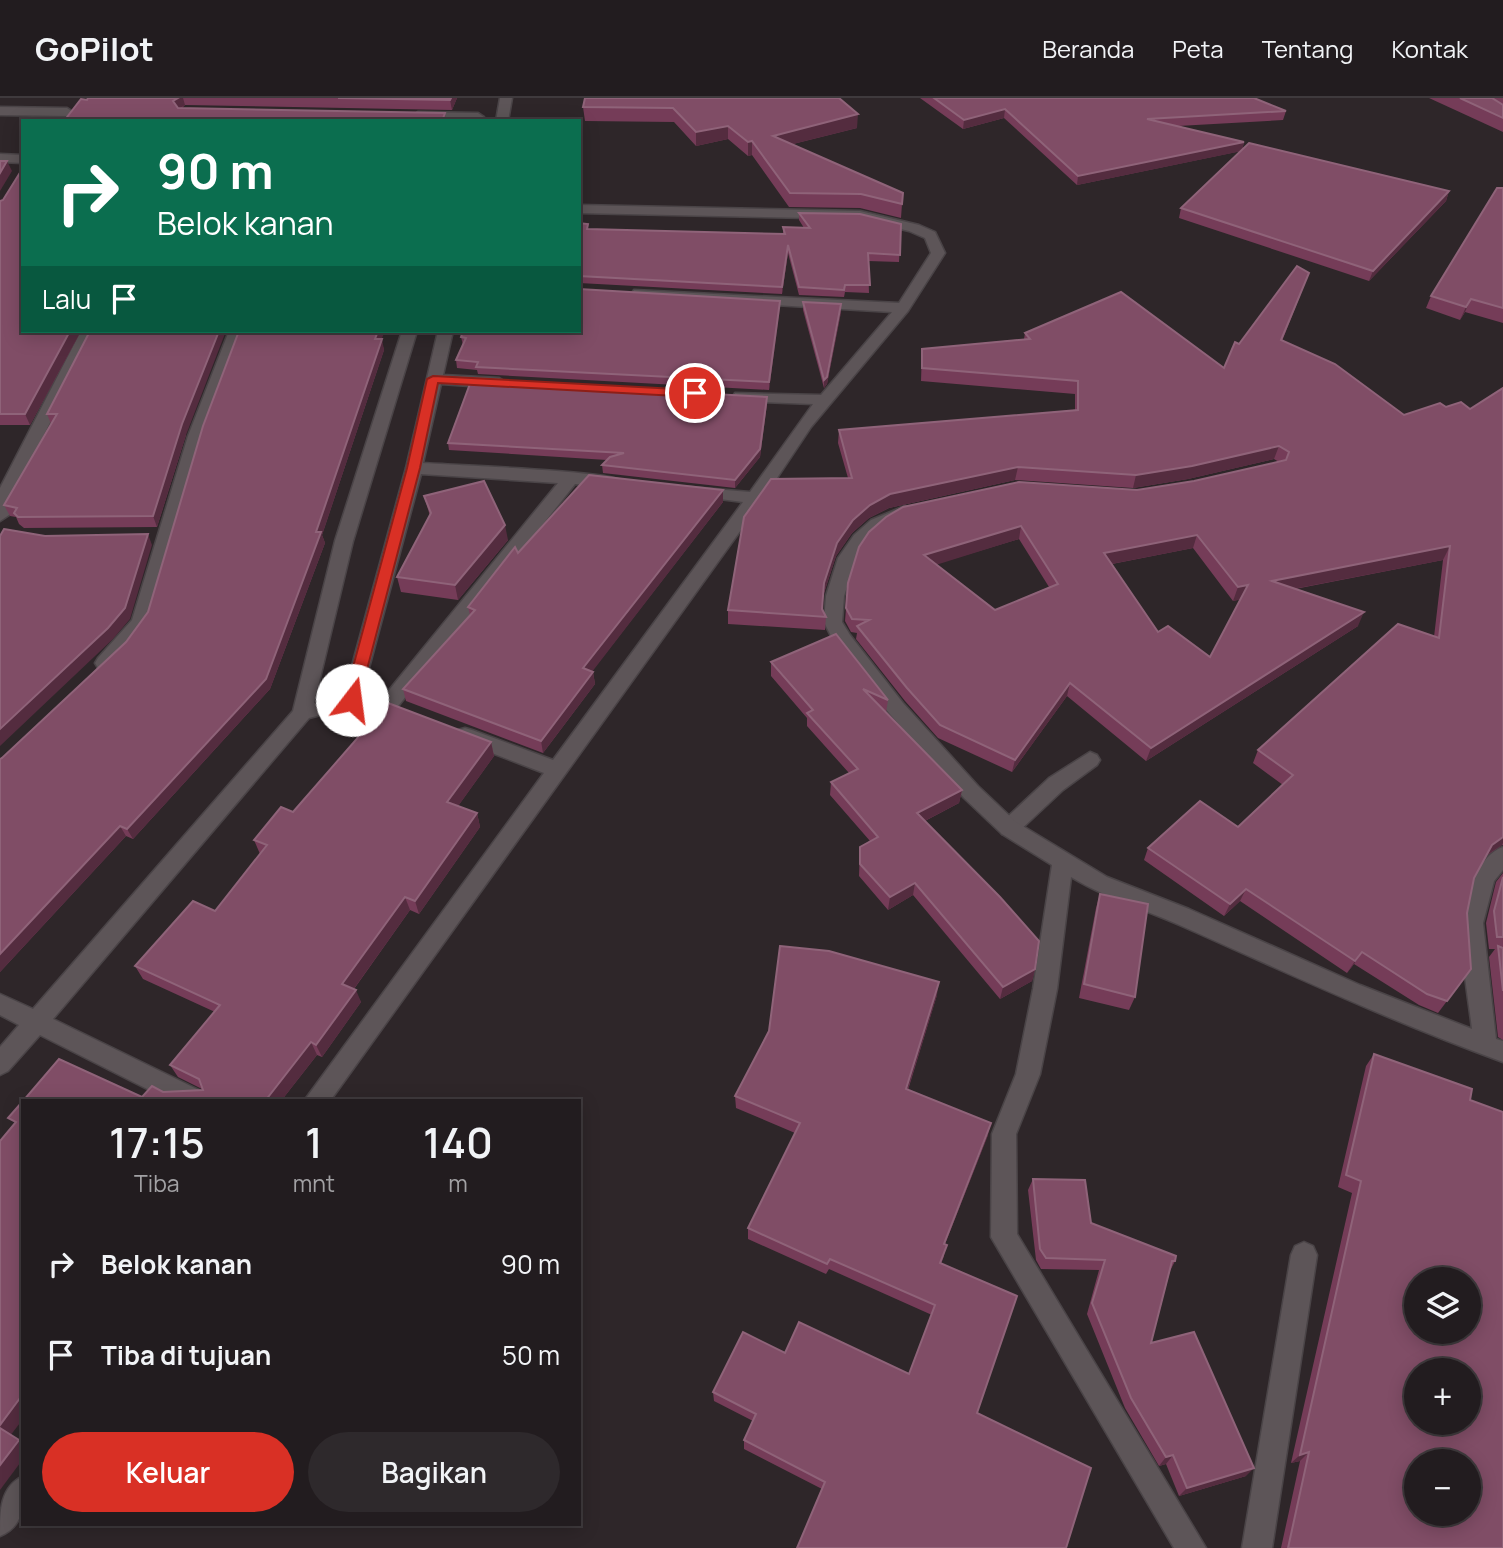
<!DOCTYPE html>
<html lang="id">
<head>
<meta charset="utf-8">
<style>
	body { margin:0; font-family:Manrope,sans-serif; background:#2e292c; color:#f1f3f6; height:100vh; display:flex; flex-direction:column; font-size:26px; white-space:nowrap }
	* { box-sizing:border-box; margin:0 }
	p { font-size:23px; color:#a2a1a4 }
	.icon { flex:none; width:38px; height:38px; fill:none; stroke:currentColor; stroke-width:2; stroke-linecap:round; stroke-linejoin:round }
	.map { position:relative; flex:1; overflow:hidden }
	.panel { position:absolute; left:21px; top:1001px; width:560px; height:427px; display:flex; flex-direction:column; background:#221c1f; border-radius:0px; box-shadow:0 4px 18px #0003,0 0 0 2px #3f3a3d }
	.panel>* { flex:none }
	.hud { position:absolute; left:21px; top:21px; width:560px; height:214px; border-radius:0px; box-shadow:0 4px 18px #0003,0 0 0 2px #3f3a3d; background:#0b6e4f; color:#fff; overflow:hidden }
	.fabs { position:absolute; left:1404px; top:1169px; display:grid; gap:14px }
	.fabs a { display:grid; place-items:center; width:77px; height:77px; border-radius:50%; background:#221c1f; box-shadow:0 4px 18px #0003,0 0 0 2px #3f3a3d; font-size:35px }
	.pin { position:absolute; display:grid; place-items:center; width:60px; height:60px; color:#fff; margin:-30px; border:4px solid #fff; border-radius:50%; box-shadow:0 2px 7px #0007 }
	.me { position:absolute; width:77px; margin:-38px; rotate:15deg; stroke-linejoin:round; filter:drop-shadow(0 0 5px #0008) }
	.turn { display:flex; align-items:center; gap:24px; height:147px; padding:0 21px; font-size:32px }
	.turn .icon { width:91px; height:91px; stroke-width:2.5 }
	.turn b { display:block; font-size:49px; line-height:60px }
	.then { display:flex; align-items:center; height:66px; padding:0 21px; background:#0003; gap:14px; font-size:26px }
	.eta { display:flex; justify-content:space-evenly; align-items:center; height:119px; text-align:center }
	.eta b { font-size:42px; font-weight:600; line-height:49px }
	.action { display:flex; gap:14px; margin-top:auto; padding:14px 21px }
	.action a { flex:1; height:80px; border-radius:42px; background:#d93025; color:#fff; font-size:28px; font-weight:600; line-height:80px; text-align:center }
	.action a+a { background:#2e292c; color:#f1f3f6 }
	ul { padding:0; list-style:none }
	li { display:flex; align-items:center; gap:21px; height:91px; padding:0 21px }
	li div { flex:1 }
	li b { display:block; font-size:26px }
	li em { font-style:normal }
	header { display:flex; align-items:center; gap:42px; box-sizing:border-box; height:98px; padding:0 35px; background:#221c1f; border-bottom:2px solid #3f3a3d }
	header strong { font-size:33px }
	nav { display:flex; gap:38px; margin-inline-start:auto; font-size:24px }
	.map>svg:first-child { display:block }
</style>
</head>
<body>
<header>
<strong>GoPilot</strong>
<nav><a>Beranda</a><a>Peta</a><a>Tentang</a><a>Kontak</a></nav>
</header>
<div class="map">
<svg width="1503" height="1450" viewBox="0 0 1503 1450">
	<rect width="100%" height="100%" fill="#2e2629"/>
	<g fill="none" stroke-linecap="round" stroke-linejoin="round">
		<defs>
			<polygon id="service" points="1090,654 1097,657 1100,662 1097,667 1063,692 1016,736 1009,738 1002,736 998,730 1002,724 1049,680"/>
			<g id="minor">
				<polygon points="500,0 512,0 508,23 496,23"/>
				<polygon points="0,9 67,10 73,14 67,18 0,17"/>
				<polygon points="418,14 478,15 484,19 478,23 414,21 412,18"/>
				<polygon points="0,56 23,57 23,65 0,64"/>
				<polygon points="579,107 860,113 919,127 935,134 945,155 908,213 811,329 761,404 330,1003 304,1003 544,675 458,642 455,637 458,632 465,630 472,632 553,662 743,404 689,397 687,393 689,389 750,394 813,306 741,303 735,301 733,298 735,295 821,297 892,214 639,199 634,198 632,195 634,192 899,205 931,155 925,140 909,133 860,121 579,115"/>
				<polygon points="81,233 97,233 16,391 9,417 0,423 0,390"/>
				<polygon points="229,233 245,233 204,338 150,524 112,570 98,570 95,565 98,560 132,522 188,338"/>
				<path d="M 402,233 L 417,233 L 353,443 L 314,605 L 344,597 L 406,370 L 438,233 L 453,233 L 443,277 L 499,280 L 507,285 L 499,290 L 441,286 L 423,365 C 450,367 614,373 622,383 L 614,388 L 575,386 L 395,612 L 381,612 L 378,607 L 381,602 L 558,385 L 421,376 L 359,607 L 309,620 L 53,921 L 205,995 L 208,1003 L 171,1003 L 40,937 L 8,973 L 0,977 L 0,949 L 19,927 L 0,917 L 0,896 L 33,911 L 293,613 L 335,443 Z"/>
				<path d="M 905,408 L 911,410 L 914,414 L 911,418 L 883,430 L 866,445 L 856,461 L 844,498 L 842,524 L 850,537 L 903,605 L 978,688 L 1016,724 L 1107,779 L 1189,811 L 1360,887 L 1472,931 C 1468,897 1461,861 1461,827 C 1461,803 1479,756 1503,749 L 1503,772 L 1494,783 L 1483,825 L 1496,941 L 1503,943 L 1503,964 C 1398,926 1296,879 1193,833 C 1153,814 1109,802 1071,779 L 1057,891 L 1040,976 L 1016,1036 L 1017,1136 L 1206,1450 L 1174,1450 L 991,1139 L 992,1036 L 1016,976 L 1033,891 L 1052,767 L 1002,736 L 964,700 L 889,615 L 835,546 L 824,524 L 826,498 L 838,460 L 854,437 L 871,422 Z"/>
				<polygon points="1304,1144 1313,1148 1317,1157 1272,1450 1242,1450 1291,1157 1295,1148"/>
				<path d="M 23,1378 C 23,1402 27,1427 0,1438 C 0,1413 0,1389 23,1378 Z"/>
			</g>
		</defs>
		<use href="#service" stroke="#4a4447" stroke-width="3"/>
		<use href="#minor" stroke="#4a4447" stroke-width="3"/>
		<use href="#service" fill="#5d5558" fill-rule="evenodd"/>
		<use href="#minor" fill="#5d5558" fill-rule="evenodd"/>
	</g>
	<g fill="#753c58" fill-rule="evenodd">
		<polygon points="88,0 457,0 452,12 185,7 182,10 445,15 446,23 64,23"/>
		<polygon points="585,0 857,30 793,46 902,106 901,120 860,110 789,109 752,57 748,58 728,41 696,48 674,24 585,23 583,9"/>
		<polygon points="920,0 1254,0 1286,13 1283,22 1178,28 1244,44 1242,52 1449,93 1446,103 1369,183 1179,120 1181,110 1241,53 1077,87 1004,20 963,31"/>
		<polygon points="1429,0 1503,0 1503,34"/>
		<polygon points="21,73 23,233 81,233 30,327 0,327 0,103 3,102"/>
		<polygon points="1503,90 1503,225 1465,214 1460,222 1426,210 1431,198"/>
		<polygon points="799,115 901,126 899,164 868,163 869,195 845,194 844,199 799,197 788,155 782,196 579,185 579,125 589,131 783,136 783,129 804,130 799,122"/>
		<path d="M 1304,188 L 1282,243 L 1404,317 L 1446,309 L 1470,311 L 1503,290 L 1503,747 L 1502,747 L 1486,758 L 1474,780 L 1467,815 L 1471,871 L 1438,915 L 1419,907 L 1354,866 L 1347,875 L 1240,803 L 1224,818 L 1144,762 L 1148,750 L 1238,729 L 1283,687 L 1253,665 L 1258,652 L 1434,539 L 1443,462 L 1295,491 L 1358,528 L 1146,663 L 1067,598 L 1012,674 L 938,640 L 905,603 L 856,541 L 857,535 L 851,534 L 845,523 L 848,485 L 859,449 L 1137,392 L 1194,383 L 1279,364 L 1274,361 L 1188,381 L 1133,390 L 1015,382 L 889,410 L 869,420 L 852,435 L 836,458 L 823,498 L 822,511 L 826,519 L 825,532 L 728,526 L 728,512 L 848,380 L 838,345 L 839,332 L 1075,312 L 1075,296 L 921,283 L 922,251 L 1024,241 L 1025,235 L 1224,270 L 1239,246 ZM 1019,441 L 1049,489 L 995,512 L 936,466 ZM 1193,450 L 1233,503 L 1241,501 L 1210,559 L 1158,534 L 1112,466 Z"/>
		<polygon points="780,203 769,292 478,276 477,272 457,270 456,262 463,247 461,239"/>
		<polygon points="803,204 841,206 841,214 827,286 824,290 803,212"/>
		<polygon points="90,233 186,337 157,429 24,430 19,426 16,419 10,418 4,407 51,326 47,316"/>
		<polygon points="381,241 384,252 322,437 325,445 270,591 133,741 126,738 0,874 0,661 2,660 126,544 148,514"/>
		<polygon points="767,306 760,359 735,390 603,375 602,367 607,362 449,352 448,345"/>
		<polygon points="723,392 723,404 592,573 593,574 595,586 543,655 406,603 403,591 470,517 468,509 518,455"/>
		<polygon points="424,398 508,442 458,502 401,494 397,479 430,418"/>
		<polygon points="836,536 888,602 886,615 962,692 959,705 925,723 1035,871 1032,883 1000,901 913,797 888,812 859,778 860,749 870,743 830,697 831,684 849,675 807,628 807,620 771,578 771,564"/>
		<polygon points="491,644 494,658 458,708 477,715 480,729 419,816 410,812 354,891 361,904 322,959 317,957 281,1003 142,999 163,994 203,992 202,991 178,979 170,967 215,914 143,881 135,868 215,813 260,756 254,742 293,714"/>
		<polygon points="1503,775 1503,942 1498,939 1489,859 1495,851 1489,851 1486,825 1496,784"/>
		<polygon points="1100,796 1135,899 1129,912 1079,900 1096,810"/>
		<polygon points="937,897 908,992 988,1037 945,1146 944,1158 941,1166 1017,1198 822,1391 744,1351 744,1342 753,1323 714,1303 713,1294 785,1255 909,1276 932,1217 829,1171 826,1176 748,1141 748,1130 795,1035 736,1010 735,998"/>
		<polygon points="1374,956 1470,1002 1503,1450 1281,1450 1300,1363 1291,1365 1352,1095 1338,1089 1366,968"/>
		<polygon points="1033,1081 1091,1125 1175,1163 1170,1173 1151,1245 1246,1378 1179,1398 1166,1366 1159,1368 1125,1310 1087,1216 1099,1172 1041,1171 1036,1162 1028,1092"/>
	</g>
	<g fill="#542c3f">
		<polygon points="178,0 183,0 185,7 176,13 173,3"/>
		<polygon points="451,0 457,0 452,12 450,2"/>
		<polygon points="1005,11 1004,20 963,31 964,22"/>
		<polygon points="858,16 857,30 773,51 773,38"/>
		<polygon points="728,28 728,41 696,48 696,34"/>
		<polygon points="752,43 752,57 748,58 748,44"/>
		<polygon points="1244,44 1242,53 1077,87 1078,78"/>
		<polygon points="7,63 12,73 0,93 0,75"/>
		<polygon points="1449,93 1446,103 1369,183 1373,173"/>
		<polygon points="788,147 788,155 782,196 782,189"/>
		<polygon points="1471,201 1465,214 1460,222 1466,209"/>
		<polygon points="780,203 780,210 769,292 769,284"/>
		<polygon points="841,206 841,214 827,286 824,290 824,282"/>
		<polygon points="70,233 81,233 30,327 25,316"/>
		<polygon points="219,233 226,233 186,337 157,429 153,418 182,326"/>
		<polygon points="378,233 385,233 377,252 375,241"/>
		<polygon points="382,241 384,252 322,437 325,445 270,591 133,741 127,731 316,434"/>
		<polygon points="767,299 760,359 735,390 735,382"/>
		<polygon points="1279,348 1274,361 1188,381 1133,390 1136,377"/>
		<polygon points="1018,369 1015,382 889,410 869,420 852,435 836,458 823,498 821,524 824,485 837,445 853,422 870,407 890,396"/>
		<polygon points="723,392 723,404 585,583 583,570"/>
		<polygon points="505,427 508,442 458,502 455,487"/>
		<polygon points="1021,428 1019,441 923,471 924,457"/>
		<polygon points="148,436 152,447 130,521 113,541 0,648 0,631"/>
		<polygon points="1197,437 1193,450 1101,468 1104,455"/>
		<polygon points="1450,448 1443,462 1267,496 1272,483"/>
		<polygon points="1248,487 1244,501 1233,503 1238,489"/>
		<polygon points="1364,514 1358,528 1146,663 1151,650"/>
		<polygon points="593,574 595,586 543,655 541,643"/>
		<polygon points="1070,585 1067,598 1012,674 1015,662"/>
		<polygon points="491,644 494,658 451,718 447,704"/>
		<polygon points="962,692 959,705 915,728 917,715"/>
		<polygon points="477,715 480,729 419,816 415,803"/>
		<polygon points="120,728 126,738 0,874 0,856"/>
		<polygon points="1503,739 1503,745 1502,747 1484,759 1492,747"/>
		<polygon points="915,785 913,797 888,812 890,799"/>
		<polygon points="1246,791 1240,803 1224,818 1230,806"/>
		<polygon points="405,799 410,812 348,899 342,886"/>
		<polygon points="1362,854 1354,866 1347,875 1355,863"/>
		<polygon points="1035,871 1032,883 1000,901 1003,889"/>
		<polygon points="939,884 937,897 904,1003 906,991"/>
		<polygon points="356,892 361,904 322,959 316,947"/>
		<polygon points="311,944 317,957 281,1003 265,1003"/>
		<polygon points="991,1025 988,1037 941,1156 944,1146"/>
		<polygon points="23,1296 23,1321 10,1338 0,1331 0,1327"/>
		<polygon points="19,1342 23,1345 23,1361 0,1392 0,1367"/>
		<polygon points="1309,1354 1300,1363 1291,1365 1300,1357"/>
		<polygon points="1173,1357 1166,1366 1159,1368 1166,1359"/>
		<polygon points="1254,1370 1246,1378 1179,1398 1187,1390"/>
	</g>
	<g fill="#804d66" stroke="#8f6379" stroke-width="2" fill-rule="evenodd">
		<polygon points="88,0 178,0 173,3 178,10 445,15 442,23 64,23 81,1 87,2"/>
		<polygon points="338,0 451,0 450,2"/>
		<polygon points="585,0 839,0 858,16 773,38 903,95 902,106 861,96 790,95 752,43 748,44 728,28 696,34 673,10 583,9"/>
		<polygon points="934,0 1254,0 1286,13 1147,21 1244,44 1078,78 1005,11 964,22"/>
		<polygon points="1460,0 1492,0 1503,7 1503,20"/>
		<polygon points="1249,45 1449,93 1373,173 1181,110"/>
		<polygon points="0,63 7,63 0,75"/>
		<polygon points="21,63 23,63 23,233 70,233 25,316 0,316 0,103 3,102 21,73"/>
		<polygon points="1497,90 1503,90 1503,210 1471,201 1466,209 1431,198"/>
		<polygon points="799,115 860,116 901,126 900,157 868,155 870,187 845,187 844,192 799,189 788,147 782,189 579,178 579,125 588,126 587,131 785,136 783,129 810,130"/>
		<path d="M 1297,168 L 1309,175 L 1281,242 L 1335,266 L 1404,317 L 1440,305 L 1446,309 L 1461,304 L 1470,311 L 1503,290 L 1503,739 L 1492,747 L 1474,780 L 1467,815 L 1471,871 L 1447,903 L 1427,896 L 1362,854 L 1355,863 L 1246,791 L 1230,806 L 1148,750 L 1200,703 L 1238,729 L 1293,677 L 1258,652 L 1398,526 L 1439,540 L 1450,448 L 1272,483 L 1364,514 L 1151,650 L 1070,585 L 1015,662 L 940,627 L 907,590 L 857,528 L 869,522 L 852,521 L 846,510 L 848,485 L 859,449 L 869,434 L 886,419 L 903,409 L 1019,384 L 1137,392 L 1194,383 L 1286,362 L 1289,354 L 1279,348 L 1192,368 L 1136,377 L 1018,369 L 890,396 L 870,407 L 853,422 L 837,445 L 824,485 L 822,511 L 826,519 L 728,512 L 744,419 L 771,381 L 852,380 L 839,332 L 1078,312 L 1078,283 L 922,270 L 922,251 L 1030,241 L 1025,235 L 1121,194 L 1224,270 L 1235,244 L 1239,246 ZM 1021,428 L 1058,486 L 995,512 L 924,457 ZM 1197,437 L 1238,489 L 1248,487 L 1210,559 L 1168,528 L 1158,534 L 1104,455 Z"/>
		<polygon points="579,191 780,203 769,284 476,269 478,264 456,262 466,240 461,239 463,233 579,233"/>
		<polygon points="803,204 841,206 827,279 824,282"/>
		<polygon points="90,233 219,233 182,326 153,418 18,419 14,415 17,410 4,407 57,316 47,316"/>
		<polygon points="239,233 378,233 375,241 382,241 316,434 321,434 266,581 127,731 120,728 0,856 0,661 2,660 126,544 148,514 203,328"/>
		<polygon points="471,283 767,299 760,351 735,382 602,367 610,359 624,355 448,345"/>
		<polygon points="589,377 723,392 583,570 593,574 541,643 403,591 475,512 468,509 515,449 518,455"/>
		<polygon points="484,383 505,427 455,487 397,479 431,415 424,398"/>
		<polygon points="4,431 45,438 148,436 125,510 108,530 0,631 0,438"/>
		<polygon points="836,536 888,602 863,591 962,692 917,715 1000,799 1039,843 1035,871 1003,889 915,785 890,799 860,766 860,749 878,739 831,684 858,671 807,615 813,612 771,564"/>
		<polygon points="388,605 491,644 447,704 477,715 415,803 405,799 342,886 356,892 316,947 311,944 265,1003 23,1003 59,961 142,999 152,988 163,994 203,992 199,981 170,967 220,907 135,868 193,803 215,813 267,747 254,742 281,709 293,714"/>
		<polygon points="1503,779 1503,839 1497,839 1494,813"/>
		<polygon points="1100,796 1148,806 1135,899 1084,886"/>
		<polygon points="780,848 829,853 939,884 906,991 991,1025 944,1146 947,1147 940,1165 1017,1198 977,1315 1091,1370 1066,1450 797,1450 825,1384 744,1342 756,1316 713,1294 743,1234 785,1255 799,1224 909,1276 935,1207 830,1161 827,1166 748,1130 800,1025 735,998 769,933"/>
		<polygon points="1498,848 1503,850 1503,893"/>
		<path d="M 1374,956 L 1472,991 L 1470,1002 L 1503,1014 L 1503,1450 L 1288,1450 L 1309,1354 L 1300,1357 L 1361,1083 L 1346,1077 ZM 1416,1181 L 1468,1181 L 1468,1234 L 1416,1234 ZM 1416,1272 L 1468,1272 L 1468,1325 L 1416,1325 ZM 1416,1363 L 1468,1363 L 1468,1416 L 1416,1416 Z"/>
		<polygon points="23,1003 23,1296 0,1327 0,1043 16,1024 8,1020"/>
		<polygon points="1033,1081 1085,1082 1091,1125 1176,1158 1175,1163 1172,1163 1151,1245 1194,1234 1254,1370 1187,1390 1173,1357 1166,1359 1131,1300 1092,1205 1105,1162 1046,1160 1040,1151"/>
		<polygon points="0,1330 19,1342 0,1367"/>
	</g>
	<polygon fill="#d93025" stroke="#8d1f18" stroke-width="2" points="433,278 695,292 701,295 695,299 438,285 420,370 359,602 352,607 344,602 407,370 427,281"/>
</svg>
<div class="fabs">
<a><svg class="icon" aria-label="layers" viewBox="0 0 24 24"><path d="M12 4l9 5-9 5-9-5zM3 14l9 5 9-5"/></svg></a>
<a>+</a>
<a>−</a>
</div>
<div class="pin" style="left:695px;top:295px;background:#d93025"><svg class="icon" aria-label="arrive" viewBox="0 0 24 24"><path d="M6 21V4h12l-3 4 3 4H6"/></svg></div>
<svg class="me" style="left:352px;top:602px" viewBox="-20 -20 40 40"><circle r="19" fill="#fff"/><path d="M0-13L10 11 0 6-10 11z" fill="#d93025"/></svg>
<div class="hud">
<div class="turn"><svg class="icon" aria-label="right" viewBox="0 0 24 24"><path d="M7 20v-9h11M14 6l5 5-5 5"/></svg><div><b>90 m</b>Belok kanan</div></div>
<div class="then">Lalu<svg class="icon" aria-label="arrive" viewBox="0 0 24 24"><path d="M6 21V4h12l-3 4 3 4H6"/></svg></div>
</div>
<section class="panel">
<div class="eta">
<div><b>17:15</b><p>Tiba</p></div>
<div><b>1</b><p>mnt</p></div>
<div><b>140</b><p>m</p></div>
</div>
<ul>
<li><svg class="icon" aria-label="right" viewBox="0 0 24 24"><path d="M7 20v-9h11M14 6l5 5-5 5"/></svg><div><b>Belok kanan</b></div><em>90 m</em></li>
<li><svg class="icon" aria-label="arrive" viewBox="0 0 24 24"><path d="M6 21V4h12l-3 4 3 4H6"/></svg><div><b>Tiba di tujuan</b></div><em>50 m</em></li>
</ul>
<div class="action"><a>Keluar</a><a>Bagikan</a></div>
</section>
</div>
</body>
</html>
